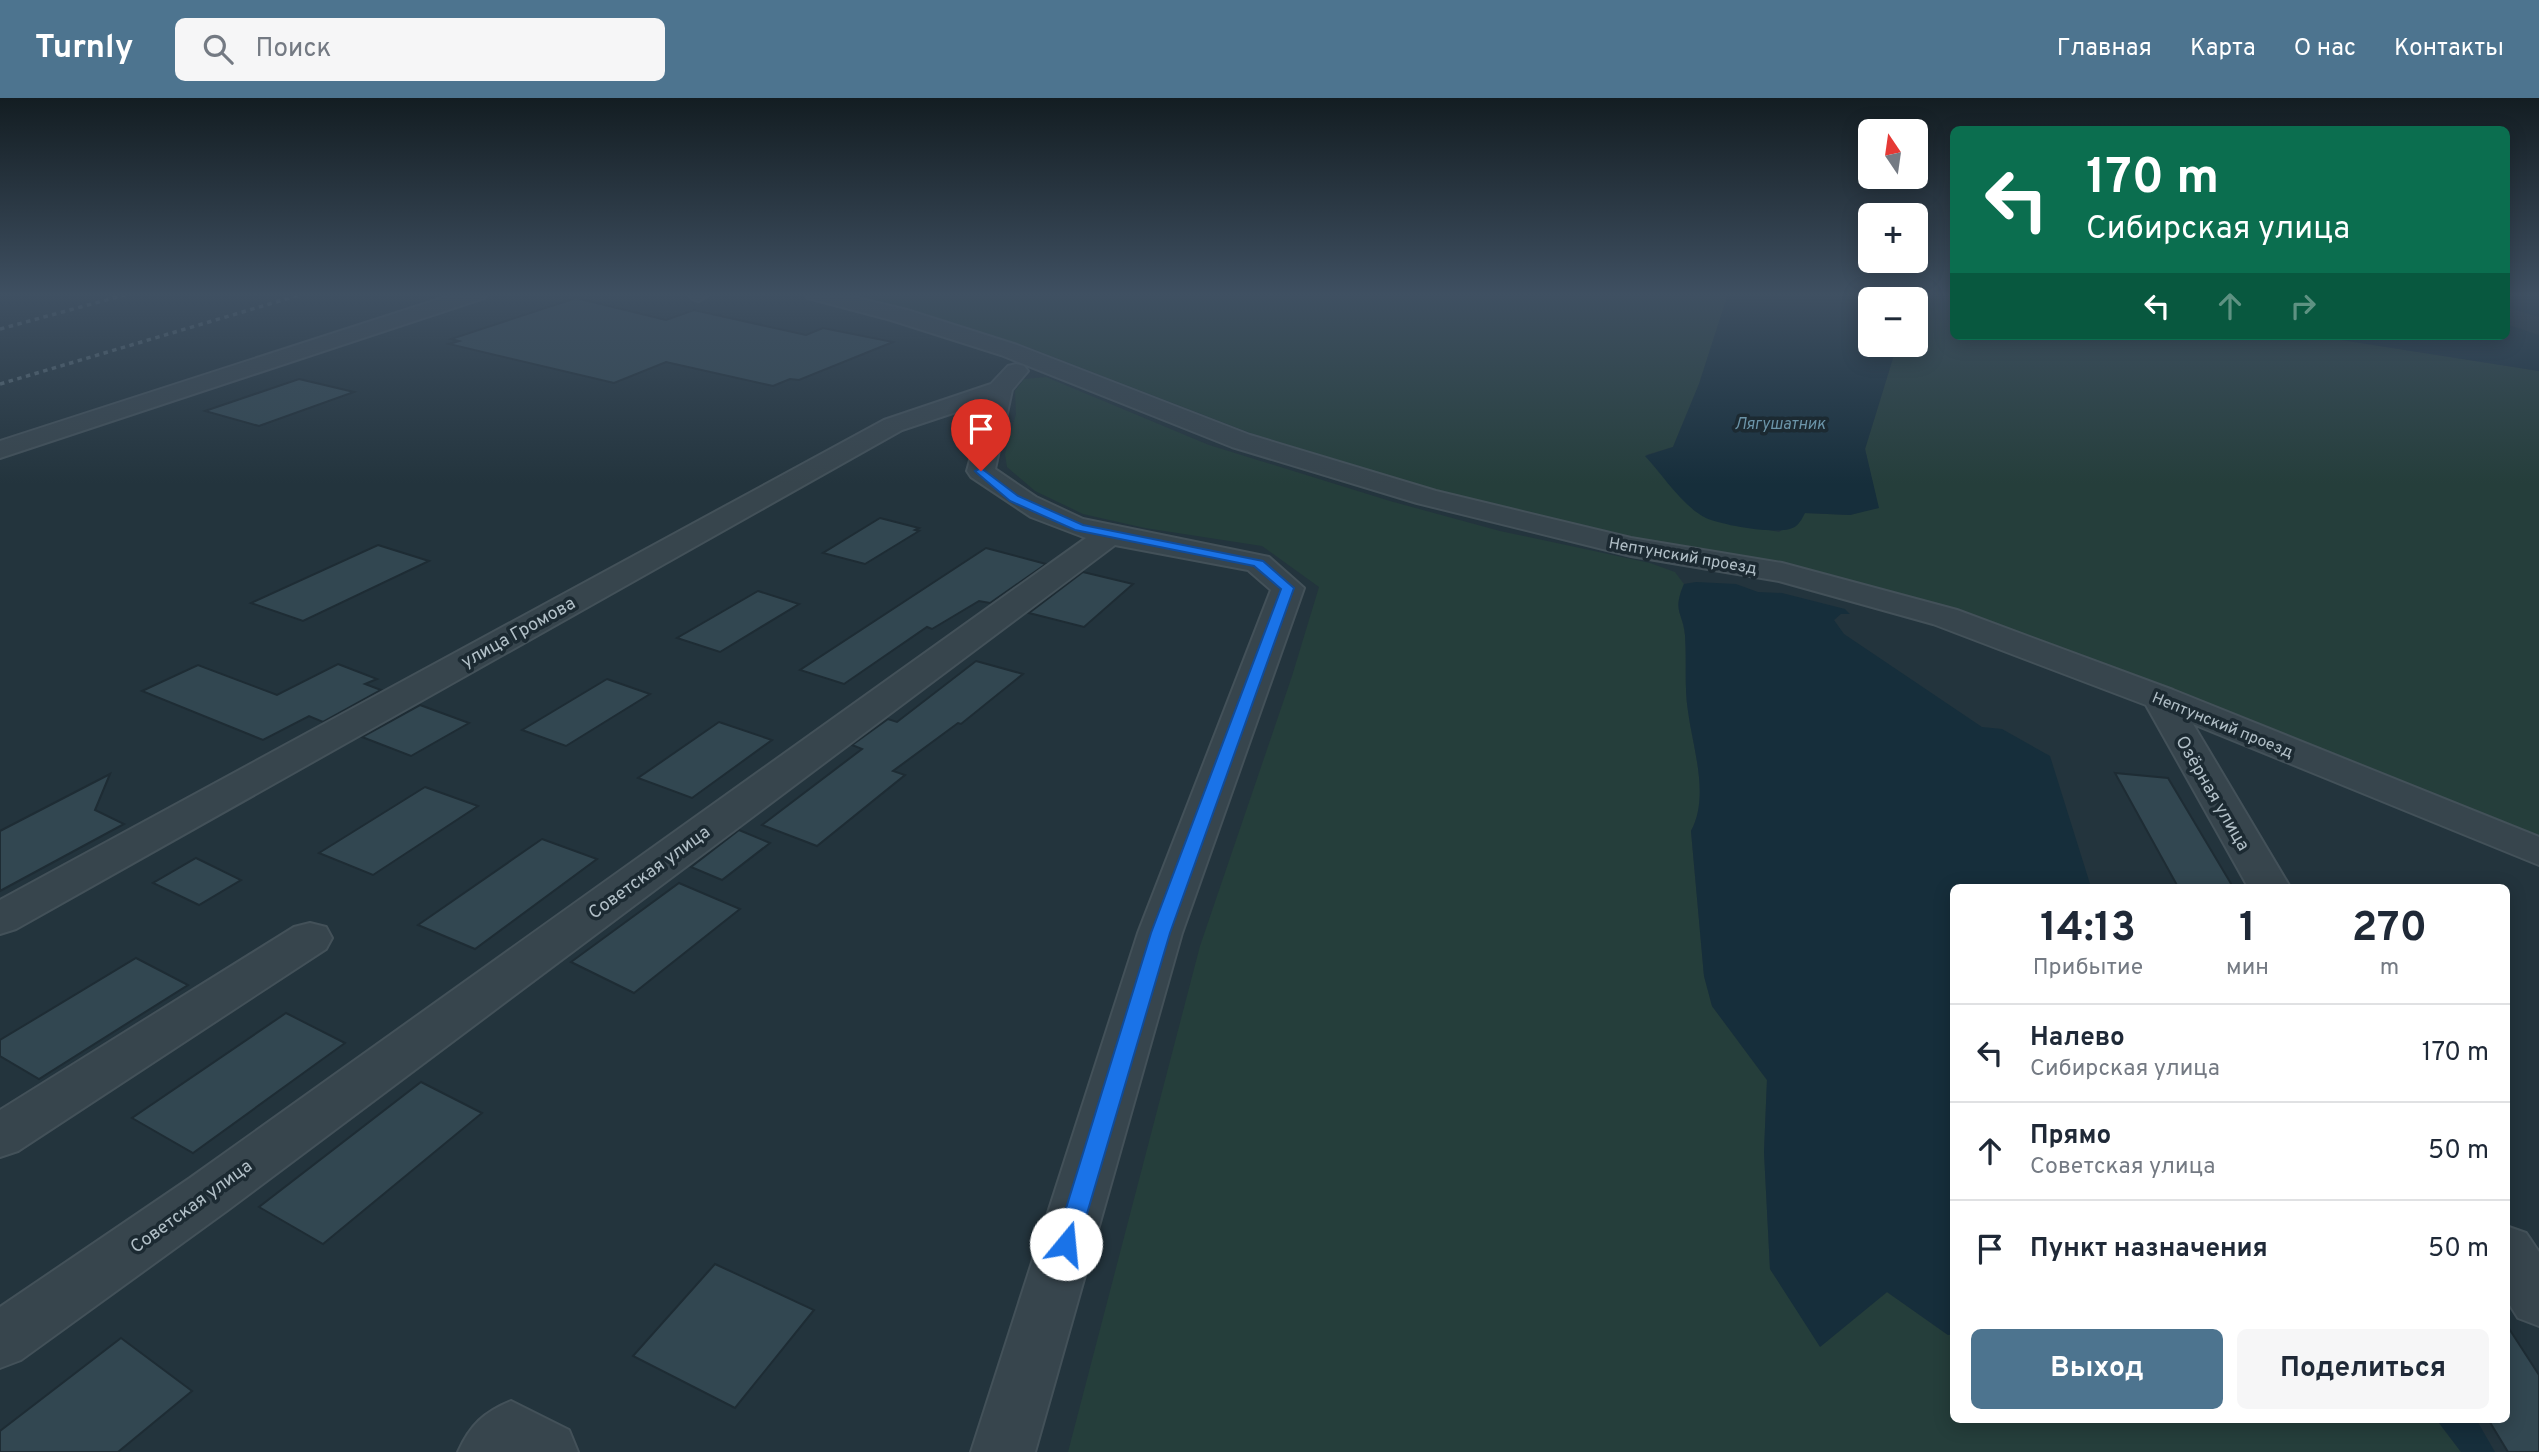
<!DOCTYPE html>
<html lang="ru">
<head>
<meta charset="utf-8">
<style>
	body { margin:0; font-family:Overpass,sans-serif; background:#f6f6f7; color:#1f2937; height:100vh; display:flex; flex-direction:column; font-size:26px; white-space:nowrap }
	* { box-sizing:border-box; margin:0 }
	p { font-size:23px; color:#747a83 }
	.icon { flex:none; width:38px; height:38px; fill:none; stroke:currentColor; stroke-width:2; stroke-linecap:round; stroke-linejoin:round }
	.map { position:relative; flex:1; overflow:hidden }
	.details { position:absolute; left:1950px; top:786px; width:560px; height:539px; display:flex; flex-direction:column; background:#fff; border-radius:10px; box-shadow:0 4px 18px #0003 }
	.details>* { flex:none }
	.banner { position:absolute; left:1950px; top:28px; width:560px; height:214px; border-radius:10px; box-shadow:0 4px 18px #0003; background:#0b6e4f; color:#fff; overflow:hidden }
	.needle { width:46px; rotate:347deg }
	.tools { position:absolute; left:1858px; top:21px; display:grid; gap:14px }
	.tools a { display:grid; place-items:center; width:70px; height:70px; border-radius:10px; background:#fff; box-shadow:0 4px 18px #0003; font-size:35px }
	.pin { position:absolute; display:grid; place-items:center; width:60px; height:60px; color:#fff; margin:-72px -30px; border-radius:50% 50% 50% 0; rotate:-45deg; box-shadow:0 0 7px #0007 }
	.pin .icon { rotate:45deg }
	.me { position:absolute; width:77px; margin:-38px; rotate:17deg; stroke-linejoin:round; filter:drop-shadow(0 0 5px #0008) }
	.turn { display:flex; align-items:center; gap:24px; height:147px; padding:0 21px; font-size:32px }
	.turn .icon { width:91px; height:91px; stroke-width:2.5 }
	.turn b { display:block; font-size:49px; line-height:60px }
	.lanes { display:flex; align-items:center; height:66px; padding:0 21px; background:#0003; justify-content:center; gap:35px; direction:ltr }
	.lanes .off { opacity:.35 }
	.eta { display:flex; justify-content:space-evenly; align-items:center; height:119px; text-align:center }
	.eta b { font-size:42px; font-weight:700; line-height:49px }
	.button { display:flex; gap:14px; margin-top:auto; padding:14px 21px }
	.button a { flex:1; height:80px; border-radius:10px; background:#4d748f; color:#fff; font-size:28px; font-weight:700; line-height:80px; text-align:center }
	.button a+a { background:#f6f6f7; color:#1f2937 }
	ul { padding:0; list-style:none }
	li { display:flex; align-items:center; gap:21px; height:98px; padding:0 21px; border-top:2px solid #e0e1e3 }
	li div { flex:1 }
	li b { display:block; font-size:26px }
	li em { font-style:normal }
	header { display:flex; align-items:center; gap:42px; box-sizing:border-box; height:98px; padding:0 35px; background:#4d748f; color:#fff }
	header strong { font-size:33px }
	nav { display:flex; gap:38px; margin-inline-start:auto; font-size:24px }
	.search { width:490px; height:63px; background:#f6f6f7; display:flex; align-items:center; gap:18px; box-sizing:border-box; padding:0 24px; border-radius:10px; color:#747a83; font-size:26px }
	.map>svg:first-child { display:block }
</style>
</head>
<body>
<header>
<strong>Turnly</strong>
<div class="search"><svg class="icon" aria-label="search" viewBox="0 0 24 24"><circle cx="10" cy="10" r="6"/><path d="M15 15l6 6"/></svg>Поиск</div>
<nav><a>Главная</a><a>Карта</a><a>О нас</a><a>Контакты</a></nav>
</header>
<div class="map">
<svg width="2539" height="1354" viewBox="0 0 2539 1354">
	<rect width="100%" height="100%" fill="#23343d"/>
	<g fill="#253e3b">
		<polygon points="844,196 1728,196 1699,286 1673,349 1646,357 1706,420 1779,434 1805,415 1850,417 1878,409 1865,351 1897,247 1916,247 1916,204 1930,196 1953,196 1953,238 2316,238 2539,273 2539,743 1961,514 1784,465 1638,442 1442,394 1253,336 1025,248 908,212"/>
		<path d="M 1046,279 L 1209,347 L 1390,403 L 1500,433 L 1650,465 L 1675,474 L 1684,486 C 1672,514 1683,514 1685,537 C 1687,562 1684,588 1688,613 C 1693,651 1710,698 1691,733 L 1704,878 L 1712,908 L 1767,982 L 1764,1054 L 1770,1171 L 1821,1248 L 1887,1194 L 1948,1237 L 1953,1236 L 1953,1321 L 2436,1321 L 2461,1354 L 1068,1354 L 1200,848 L 1292,578 L 1319,489 L 1262,448 L 1145,430 L 1083,416 L 1035,393 L 1007,369 L 1005,356 L 1016,316 L 1015,293 L 1024,281 Z"/>
	</g>
	<g fill="#162e3b">
		<path d="M 1728,196 L 1930,196 L 1916,204 L 1916,201 L 1871,201 L 1871,247 L 1897,247 L 1865,351 L 1879,410 L 1850,417 L 1805,415 C 1803,419 1800,425 1796,428 C 1784,439 1721,427 1706,420 C 1682,408 1663,377 1645,358 L 1673,349 L 1699,286 Z"/>
		<polygon points="2506,196 2539,196 2539,219 2506,209"/>
		<polygon points="2506,226 2539,237 2539,273 2316,238 2506,238"/>
		<path d="M 1696,484 L 1736,486 L 1758,494 L 1782,495 L 1845,511 L 1850,516 L 1841,516 L 1834,522 L 1844,536 L 1982,629 L 2002,631 L 2050,658 L 2091,789 L 1953,789 L 1953,1236 L 1948,1237 L 1887,1194 L 1820,1249 L 1770,1171 L 1764,1054 L 1767,982 L 1712,908 L 1704,878 L 1691,733 C 1710,698 1693,651 1688,613 C 1684,588 1687,562 1685,537 C 1683,514 1672,514 1684,486 Z"/>
		<polygon points="2436,1321 2476,1321 2495,1354 2461,1354"/>
	</g>
	<g fill="#324751" stroke="#1e2c34" stroke-width="2">
		<polygon points="576,200 666,222 694,212 806,237 823,230 893,244 799,282 790,281 773,288 666,264 614,285 449,246 459,243 451,241"/>
		<polygon points="299,281 354,294 259,328 205,313"/>
		<polygon points="880,420 919,430 915,432 919,433 865,466 823,455"/>
		<polygon points="378,447 429,463 303,523 251,505"/>
		<polygon points="986,450 1046,466 990,505 979,503 932,531 927,529 844,586 800,572"/>
		<polygon points="1083,474 1133,486 1084,529 1029,515"/>
		<polygon points="758,493 799,506 720,554 677,540"/>
		<polygon points="976,563 1023,576 961,626 958,625 893,673 905,677 817,748 762,727 862,651 852,647 888,621 897,624"/>
		<polygon points="338,566 377,581 365,586 381,592 323,624 309,618 263,642 142,593 198,567 277,597"/>
		<polygon points="607,581 650,596 566,648 522,632"/>
		<polygon points="420,607 469,625 411,658 362,639"/>
		<polygon points="719,624 772,642 692,700 638,680"/>
		<polygon points="2115,675 2168,680 2233,789 2178,789"/>
		<polygon points="110,676 95,712 124,726 0,793 0,733"/>
		<polygon points="425,689 478,708 373,777 319,755"/>
		<polygon points="739,732 770,745 722,782 691,769"/>
		<polygon points="542,741 597,761 475,851 418,827"/>
		<polygon points="196,760 241,782 199,807 153,785"/>
		<polygon points="679,785 740,811 634,895 571,864"/>
		<polygon points="136,860 188,887 39,981 0,958 0,942"/>
		<polygon points="286,915 345,945 193,1055 132,1020"/>
		<polygon points="421,984 482,1015 323,1146 259,1109"/>
		<polygon points="715,1166 814,1212 735,1310 633,1258"/>
		<polygon points="2506,1226 2539,1277 2539,1354 2508,1354 2488,1321 2506,1321"/>
		<polygon points="121,1240 192,1293 118,1354 0,1354 0,1333"/>
	</g>
	<g fill="none" stroke-linecap="round" stroke-linejoin="round">
		<defs>
			<g id="minor">
				<polygon points="455,196 487,196 484,200 0,360 0,343"/>
				<polygon points="689,196 710,196 699,203 692,201"/>
				<polygon points="805,196 841,196 907,212 1017,247 1250,337 1436,393 1631,440 1782,465 1957,512 2173,592 2539,739 2539,767 2193,626 2290,789 2248,789 2146,607 1933,526 1779,483 1631,458 1417,405 1232,349 1001,257 891,222 808,200"/>
				<polygon points="1016,266 1024,268 1028,273 1012,292 995,371 1036,399 1083,421 1269,459 1304,490 1182,835 1035,1354 971,1354 1138,835 1271,492 1248,472 1115,447 228,1112 21,1262 0,1270 0,1209 190,1080 1086,440 1031,419 971,379 967,373 986,304 902,332 16,831 0,836 0,802 884,322 991,286 1008,268"/>
				<polygon points="310,825 326,829 332,840 326,851 18,1053 0,1059 0,1012 294,829"/>
				<polygon points="2506,1128 2526,1135 2539,1154 2539,1228 2518,1220 2506,1201"/>
				<path d="M 511,1303 L 569,1332 L 578,1354 L 458,1354 C 470,1327 484,1314 511,1303 Z"/>
			</g>
		</defs>
		<use href="#minor" stroke="#435159" stroke-width="4"/>
		<use href="#minor" fill="#37454d" fill-rule="evenodd"/>
		<g stroke="#596b74" stroke-width="3.5" stroke-dasharray="4.5 4.5" stroke-linecap="butt">
			<polyline points="0,231 128,196"/>
			<polyline points="0,286 303,196"/>
		</g>
	</g>
	<linearGradient id="sky" x2="0" y2="1"><stop stop-color="#131d22"/><stop offset="0.51" stop-color="#3f5062"/><stop offset="1" stop-color="#3f5062" stop-opacity="0"/></linearGradient>
	<rect width="2539" height="386" fill="url(#sky)"/>
	<polygon fill="#1a73e8" stroke="#114b97" stroke-width="2" points="981,370 1018,398 1083,427 1263,463 1294,490 1170,835 1078,1146 1074,1153 1066,1156 1058,1153 1055,1146 1151,835 1281,491 1254,468 1075,432 1010,403 977,375 975,373"/>
	<g text-anchor="middle" stroke-width="7" stroke-linejoin="round" paint-order="stroke">
		<g font-size="16" font-style="italic" fill="#6b94a8" stroke="#1c2a32">
			<text x="1780" y="331">Лягушатник</text>
		</g>
		<g font-size="16" fill="#b2c0c8" stroke="#1c2a32">
			<text transform="translate(1683 457) rotate(10)" y="6">Нептунский проезд</text>
			<text transform="translate(2223 626) rotate(22)" y="6">Нептунский проезд</text>
		</g>
		<g font-size="18" fill="#b2c0c8" stroke="#1c2a32">
			<text transform="translate(518 534) rotate(-29)" y="6">улица Громова</text>
			<text transform="translate(2213 695) rotate(60)" y="6">Озёрная улица</text>
			<text transform="translate(649 774) rotate(-36)" y="6">Советская улица</text>
			<text transform="translate(191 1108) rotate(-36)" y="6">Советская улица</text>
		</g>
	</g>
</svg>
<div class="tools">
<a><svg class="needle" viewBox="-14 -14 28 28"><path d="M0-13l5 13h-10z" fill="#e53935"/><path d="M0 13l5-13h-10z" fill="#747a83"/></svg></a>
<a>+</a>
<a>−</a>
</div>
<div class="pin" style="left:981px;top:373px;background:#d93025"><svg class="icon" aria-label="arrive" viewBox="0 0 24 24"><path d="M6 21V4h12l-3 4 3 4H6"/></svg></div>
<svg class="me" style="left:1066px;top:1146px" viewBox="-20 -20 40 40"><circle r="19" fill="#fff"/><path d="M0-13L10 11 0 6-10 11z" fill="#1a73e8"/></svg>
<div class="banner">
<div class="turn"><svg class="icon" aria-label="left" viewBox="0 0 24 24"><path d="M17 20v-9H6M10 6l-5 5 5 5"/></svg><div><b>170 m</b>Сибирская улица</div></div>
<div class="lanes"><svg class="icon" aria-label="left" viewBox="0 0 24 24"><path d="M17 20v-9H6M10 6l-5 5 5 5"/></svg><svg class="icon off" aria-label="ahead" viewBox="0 0 24 24"><path d="M12 20V5M6 11l6-6 6 6"/></svg><svg class="icon off" aria-label="right" viewBox="0 0 24 24"><path d="M7 20v-9h11M14 6l5 5-5 5"/></svg></div>
</div>
<section class="details">
<div class="eta">
<div><b>14:13</b><p>Прибытие</p></div>
<div><b>1</b><p>мин</p></div>
<div><b>270</b><p>m</p></div>
</div>
<ul>
<li><svg class="icon" aria-label="left" viewBox="0 0 24 24"><path d="M17 20v-9H6M10 6l-5 5 5 5"/></svg><div><b>Налево</b><p>Сибирская улица</p></div><em>170 m</em></li>
<li><svg class="icon" aria-label="ahead" viewBox="0 0 24 24"><path d="M12 20V5M6 11l6-6 6 6"/></svg><div><b>Прямо</b><p>Советская улица</p></div><em>50 m</em></li>
<li><svg class="icon" aria-label="arrive" viewBox="0 0 24 24"><path d="M6 21V4h12l-3 4 3 4H6"/></svg><div><b>Пункт назначения</b></div><em>50 m</em></li>
</ul>
<div class="button"><a>Выход</a><a>Поделиться</a></div>
</section>
</div>
</body>
</html>
